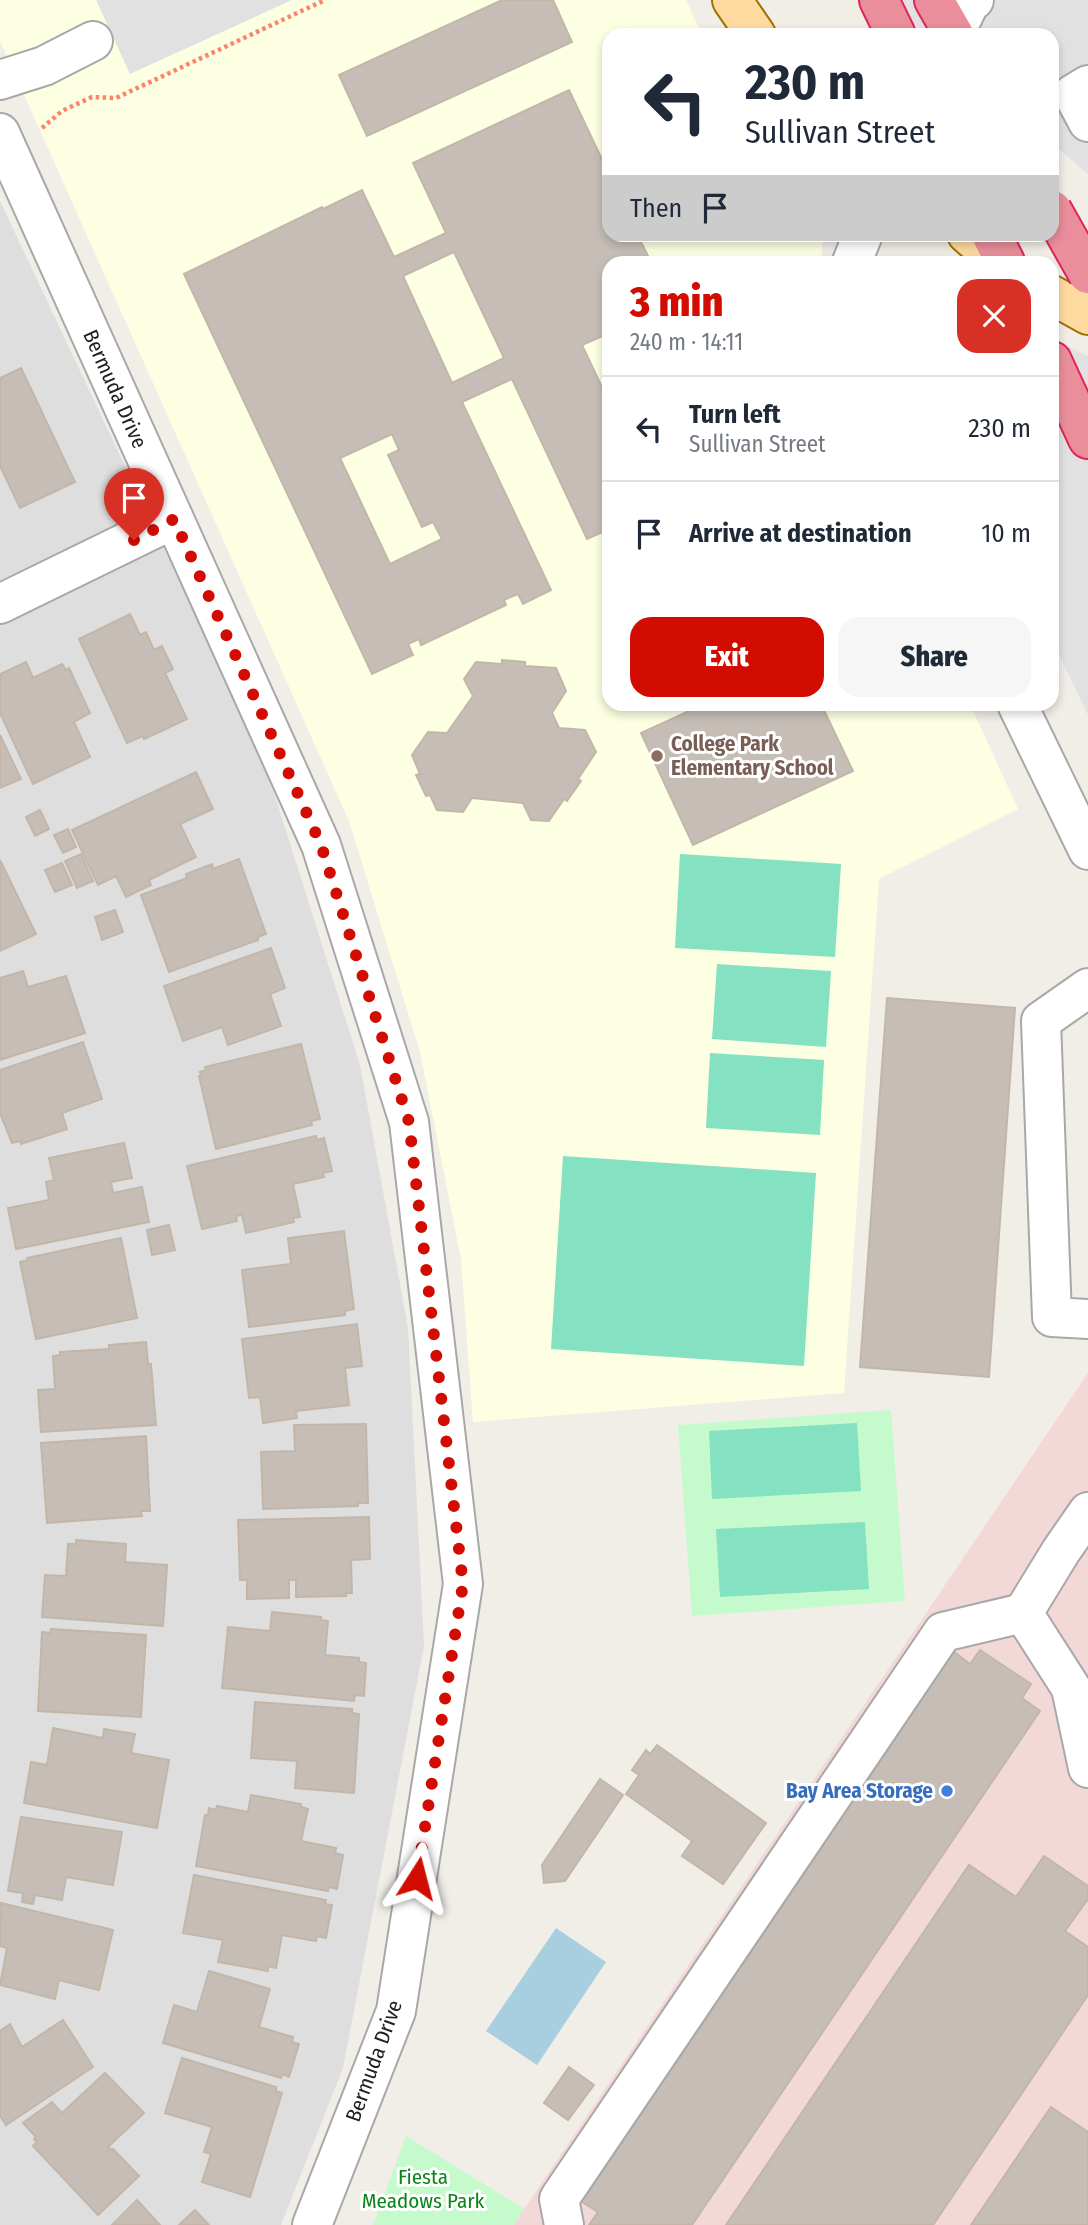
<!DOCTYPE html>
<html lang="en">
<head>
<meta charset="utf-8">
<style>
	body { margin:0; font-family:"Fira Sans Condensed",sans-serif; background:#f6f6f7; color:#1f2937; height:100vh; display:flex; flex-direction:column; font-size:26px; white-space:nowrap }
	* { box-sizing:border-box; margin:0 }
	p { font-size:23px; color:#747a83 }
	.icon { flex:none; width:38px; height:38px; fill:none; stroke:currentColor; stroke-width:2; stroke-linecap:round; stroke-linejoin:round }
	.map { position:relative; flex:1; overflow:hidden }
	.side { position:absolute; left:602px; top:256px; width:457px; height:455px; display:flex; flex-direction:column; background:#fff; border-radius:21px; box-shadow:0 4px 10px #0003 }
	.side>* { flex:none }
	.guide { position:absolute; left:602px; top:28px; width:457px; height:214px; border-radius:21px; box-shadow:0 4px 10px #0003; background:#fff; color:#1f2937; overflow:hidden }
	.pin { position:absolute; display:grid; place-items:center; width:60px; height:60px; color:#fff; margin:-72px -30px; border-radius:50% 50% 50% 0; rotate:-45deg; box-shadow:0 0 7px #0007 }
	.pin .icon { rotate:45deg }
	.me { position:absolute; width:77px; margin:-38px; rotate:9deg; stroke-linejoin:round; filter:drop-shadow(0 0 5px #0008) }
	.turn { display:flex; align-items:center; gap:24px; height:147px; padding:0 28px; font-size:32px }
	.turn .icon { width:91px; height:91px; stroke-width:2.5 }
	.turn b { display:block; font-size:49px; line-height:60px }
	.then { display:flex; align-items:center; height:66px; padding:0 28px; background:#0003; gap:14px; font-size:26px }
	.round { display:grid; place-items:center; flex:none; width:74px; height:74px; border-radius:21px; background:#f6f6f7 }
	.summary { display:flex; align-items:center; justify-content:space-between; height:119px; padding:0 28px }
	h1 { font-size:42px; font-weight:800; line-height:52px; color:#d20c00 }
	.action { display:flex; gap:14px; margin-top:auto; padding:14px 28px }
	.action a { flex:1; height:80px; border-radius:21px; background:#d20c00; color:#fff; font-size:28px; font-weight:800; line-height:80px; text-align:center }
	.action a+a { background:#f6f6f7; color:#1f2937 }
	ul { padding:0; list-style:none }
	li { display:flex; align-items:center; gap:21px; height:105px; padding:0 28px; border-top:2px solid #e0e1e3 }
	li div { flex:1 }
	li b { display:block; font-size:26px }
	li em { font-style:normal }
	.map>svg:first-child { display:block }
</style>
</head>
<body>
<div class="map">
<svg width="1088" height="2225" viewBox="0 0 1088 2225">
	<rect width="100%" height="100%" fill="#f1eee7"/>
	<polygon fill="#dfdede" points="0,201 264,761 360,1065 408,1328 424,1646 343,2068 281,2225 0,2225"/>
	<polygon fill="#f2d9d7" points="1088,1373 1088,2225 514,2225 524,2209"/>
	<polygon fill="#fdffe3" points="0,0 686,0 702,35 609,35 609,234 823,235 821,262 609,262 609,704 970,704 1018,809 879,879 844,1393 473,1422 461,1259 420,1052 349,821 0,41"/>
	<g fill="#c5fbcc">
		<polygon points="891,1410 905,1601 692,1616 678,1425"/>
		<polygon points="406,2136 524,2209 514,2225 373,2225"/>
	</g>
	<g fill="#84e1c2">
		<polygon points="680,854 841,864 835,957 675,948"/>
		<polygon points="717,964 831,971 826,1047 712,1039"/>
		<polygon points="710,1053 824,1060 820,1135 706,1128"/>
		<polygon points="563,1156 816,1173 804,1366 551,1349"/>
		<polygon points="857,1423 861,1491 712,1499 709,1431"/>
		<polygon points="865,1522 869,1589 720,1597 716,1529"/>
	</g>
	<g fill="#e1e1e1">
		<polygon points="96,0 292,0 130,74"/>
		<polygon points="886,0 1088,0 1088,174 1052,143 1052,35 927,35"/>
		<polygon points="1052,339 1088,356 1088,715 1052,640"/>
	</g>
	<polygon fill="#a7cfdf" points="556,1928 606,1962 537,2065 486,2031"/>
	<g fill="#c6beb6" stroke="#c3b6a9" stroke-width="2" fill-rule="evenodd">
		<polygon points="502,0 553,0 572,42 367,136 339,75"/>
		<path d="M 569,90 L 609,174 L 609,234 L 637,234 L 651,262 L 609,262 L 609,333 L 582,345 L 609,402 L 609,529 L 587,539 L 512,379 L 462,402 L 551,590 L 523,604 L 518,594 L 504,600 L 506,605 L 421,645 L 419,639 L 408,644 L 413,655 L 372,674 L 184,274 L 322,207 L 323,209 L 362,190 L 394,257 L 446,233 L 413,163 ZM 454,252 L 504,358 L 452,383 L 403,276 ZM 392,434 L 399,450 L 388,455 L 422,527 L 433,522 L 442,539 L 390,564 L 340,458 Z"/>
		<polygon points="21,368 75,482 20,508 0,466 0,378"/>
		<polygon points="130,614 140,635 146,632 154,650 162,646 173,669 165,673 187,719 144,739 143,736 127,743 79,639"/>
		<polygon points="502,660 525,662 525,666 556,668 566,691 552,713 559,728 585,730 596,752 578,779 581,781 567,801 564,799 549,821 531,820 523,803 472,798 463,812 437,810 430,795 426,796 416,775 420,774 412,755 428,732 447,733 473,696 464,679 476,662 502,664"/>
		<polygon points="26,662 33,678 62,664 66,670 69,668 90,713 74,722 90,757 33,784 0,713 0,674"/>
		<polygon points="696,704 821,704 853,771 693,845 641,733 698,707"/>
		<polygon points="0,735 21,779 0,788"/>
		<polygon points="196,772 213,809 180,824 196,857 149,880 151,885 126,897 116,876 98,885 72,830"/>
		<polygon points="40,810 49,829 35,836 26,817"/>
		<polygon points="68,829 76,847 63,853 54,835"/>
		<polygon points="81,854 93,881 77,888 65,861"/>
		<polygon points="239,859 266,934 258,937 258,940 169,972 141,895 187,878 186,874 212,864 213,869"/>
		<polygon points="0,860 36,934 0,951"/>
		<polygon points="62,863 72,885 55,892 45,870"/>
		<polygon points="115,910 123,932 102,940 95,917"/>
		<polygon points="271,948 285,988 270,994 281,1026 228,1045 222,1027 183,1041 164,986"/>
		<polygon points="23,971 28,987 66,976 85,1033 0,1060 0,978"/>
		<polygon points="887,998 1015,1008 989,1377 860,1367"/>
		<polygon points="83,1042 102,1099 62,1113 67,1129 21,1144 20,1141 12,1143 0,1113 0,1070"/>
		<polygon points="301,1044 320,1119 311,1121 312,1125 216,1149 199,1076 201,1075 200,1072 206,1070 205,1067"/>
		<polygon points="316,1136 317,1140 324,1138 332,1171 323,1173 324,1177 293,1184 300,1217 293,1218 294,1222 246,1233 242,1215 236,1216 237,1221 202,1229 187,1166"/>
		<polygon points="124,1143 132,1178 111,1182 113,1193 142,1187 149,1222 16,1249 8,1208 49,1200 46,1182 54,1180 49,1158"/>
		<polygon points="169,1225 175,1250 152,1255 147,1230"/>
		<polygon points="344,1231 354,1309 345,1311 345,1315 249,1327 242,1270 291,1264 288,1238"/>
		<polygon points="121,1238 137,1318 36,1339 20,1262 28,1260 27,1258"/>
		<polygon points="357,1324 362,1366 345,1368 349,1405 296,1411 297,1418 263,1423 260,1397 249,1398 242,1339"/>
		<polygon points="146,1342 148,1364 151,1364 156,1425 41,1432 38,1390 55,1389 53,1356 60,1355 60,1352 109,1349 109,1345"/>
		<polygon points="366,1424 368,1503 358,1503 358,1506 263,1509 261,1452 295,1451 294,1425"/>
		<polygon points="146,1436 150,1511 141,1511 142,1516 47,1523 41,1443"/>
		<polygon points="369,1517 370,1559 351,1560 352,1593 346,1593 346,1596 296,1597 296,1580 289,1580 289,1598 247,1599 247,1580 240,1580 238,1520"/>
		<polygon points="76,1540 126,1544 125,1562 167,1565 163,1626 42,1617 45,1575 66,1576 68,1544 76,1544"/>
		<polygon points="272,1612 321,1617 321,1620 328,1621 325,1655 359,1658 359,1662 366,1663 364,1696 355,1695 354,1701 222,1688 228,1627 270,1631"/>
		<polygon points="51,1629 146,1635 141,1717 38,1711 42,1632 50,1633"/>
		<polygon points="980,1650 1031,1684 1022,1698 1040,1711 692,2225 589,2225 598,2212 582,2202 954,1652 970,1664"/>
		<polygon points="255,1702 352,1709 352,1713 359,1714 354,1793 295,1788 297,1761 251,1758"/>
		<polygon points="53,1728 103,1738 104,1729 135,1734 131,1753 169,1760 157,1828 24,1803 31,1762 47,1765"/>
		<polygon points="657,1745 766,1823 723,1884 682,1856 692,1841 626,1794 639,1775 632,1770 646,1750 650,1754"/>
		<polygon points="600,1779 623,1795 565,1881 544,1883 542,1865"/>
		<polygon points="251,1795 301,1804 301,1807 308,1809 301,1841 336,1848 335,1853 343,1855 337,1889 329,1887 328,1891 196,1866 205,1815 208,1815 209,1808 216,1810 217,1806 248,1812"/>
		<polygon points="21,1817 122,1832 113,1885 66,1877 62,1900 35,1895 33,1904 22,1902 23,1893 8,1891"/>
		<polygon points="1044,1856 1088,1886 1088,1899 1065,1931 1088,1947 1088,1995 933,2225 726,2225 969,1865 1016,1897"/>
		<polygon points="194,1875 326,1900 325,1904 332,1905 326,1938 317,1936 316,1941 282,1935 276,1968 268,1966 268,1971 218,1962 223,1940 183,1933"/>
		<polygon points="1,1903 113,1930 99,1990 59,1980 55,1999 0,1985 7,1948 0,1946"/>
		<polygon points="209,1971 270,1989 259,2027 293,2037 292,2042 299,2044 289,2077 282,2074 281,2078 163,2043 174,2005 197,2012"/>
		<polygon points="63,2020 93,2067 6,2125 0,2116 0,2031 10,2024 22,2047"/>
		<polygon points="182,2058 276,2087 276,2091 282,2093 250,2197 202,2182 211,2154 204,2152 212,2127 165,2113"/>
		<polygon points="569,2067 594,2085 568,2120 544,2103"/>
		<polygon points="105,2073 144,2113 108,2147 112,2150 113,2149 139,2176 98,2215 33,2146 37,2142 34,2139 36,2137 23,2123 52,2102 62,2113"/>
		<polygon points="1051,2107 1088,2132 1088,2225 971,2225"/>
		<polygon points="137,2200 160,2225 112,2225"/>
		<polygon points="195,2210 209,2225 179,2225"/>
	</g>
	<g fill="none" stroke-linecap="round" stroke-linejoin="round">
		<defs>
			<g id="minor">
				<polyline points="954,35 970,2 974,0"/>
				<polyline points="0,80 44,66 93,41"/>
				<polyline points="1088,85 1073,94 1088,122"/>
				<polyline points="0,133 321,845 409,1122 463,1584 396,2011 312,2225"/>
				<polyline points="852,262 863,234"/>
				<polyline points="0,604 174,519"/>
				<polyline points="1017,704 1088,850"/>
				<polyline points="1088,988 1041,1021 1052,1317 1088,1319"/>
				<polyline points="1088,1512 1061,1551 1023,1613 1071,1688 1088,1768"/>
				<polyline points="564,2225 559,2199 943,1632 1023,1613"/>
			</g>
			<g id="major">
				<polyline points="732,0 756,35"/>
				<polyline points="967,234 999,262"/>
				<polyline points="1052,295 1088,315"/>
			</g>
			<g id="highway">
				<polyline points="879,0 896,35"/>
				<polyline points="934,0 954,35"/>
				<polyline points="991,234 1005,262"/>
				<polyline points="1052,361 1088,439"/>
			</g>
		</defs>
		<use href="#minor" stroke="#a8a8a8" stroke-width="42"/>
		<use href="#major" stroke="#9e7200" stroke-width="42"/>
		<use href="#highway" stroke="#df255a" stroke-width="42"/>
		<polyline stroke="#fc846d" stroke-width="4.5" stroke-dasharray="3.5 3.5" stroke-linecap="butt" points="42,128 62,111 92,97 116,98 325,0"/>
		<use href="#minor" stroke="#fff" stroke-width="38"/>
		<use href="#major" stroke="#fedaa0" stroke-width="38"/>
		<use href="#highway" stroke="#e98e9a" stroke-width="38"/>
		<defs>
			<polyline id="highway-bridge" points="1052,210 1088,274"/>
		</defs>
		<use href="#highway-bridge" stroke="#df255a" stroke-width="42" stroke-linecap="butt"/>
		<use href="#highway-bridge" stroke="#e98e9a" stroke-width="38"/>
	</g>
	<g fill="none" stroke-linecap="round" stroke-linejoin="round">
		<polyline stroke="#d20c00" stroke-width="12" stroke-dasharray="0 21.6" points="134,540 174,519 321,845 409,1122 463,1584 417,1878"/>
	</g>
	<circle fill="#8d6e63" stroke="#fff" stroke-width="2.5" cx="657" cy="756" r="7"/>
	<circle fill="#3f7fe0" stroke="#fff" stroke-width="2.5" cx="947" cy="1791" r="7"/>
	<g text-anchor="middle" stroke-width="6" stroke-linejoin="round" paint-order="stroke">
		<g font-size="21" fill="#212121" stroke="#fff">
			<text transform="translate(115 389) rotate(66)" y="7">Bermuda Drive</text>
			<text transform="translate(374 2061) rotate(-70)" y="7">Bermuda Drive</text>
		</g>
		<g font-size="21" font-weight="bold" fill="#785e54" stroke="#fff" text-anchor="start">
			<text x="671" y="751">College Park<tspan x="671" dy="24">Elementary School</tspan></text>
		</g>
		<g font-size="21" font-weight="bold" fill="#366cbe" stroke="#fff" text-anchor="end">
			<text x="933" y="1798">Bay Area Storage</text>
		</g>
		<g font-size="21" fill="#0a841b" stroke="#fff">
			<text x="423" y="2184">Fiesta<tspan x="423" dy="24">Meadows Park</tspan></text>
		</g>
	</g>
</svg>
<div class="pin" style="left:134px;top:540px;background:#d93025"><svg class="icon" aria-label="arrive" viewBox="0 0 24 24"><path d="M6 21V4h12l-3 4 3 4H6"/></svg></div>
<svg class="me" style="left:417px;top:1878px" viewBox="-20 -20 40 40"><path d="M0-17L14 15 0 8-14 15z" fill="#d20c00" stroke="#fff" stroke-width="4"/></svg>
<div class="guide">
<div class="turn"><svg class="icon" aria-label="left" viewBox="0 0 24 24"><path d="M17 20v-9H6M10 6l-5 5 5 5"/></svg><div><b>230 m</b>Sullivan Street</div></div>
<div class="then">Then<svg class="icon" aria-label="arrive" viewBox="0 0 24 24"><path d="M6 21V4h12l-3 4 3 4H6"/></svg></div>
</div>
<section class="side">
<div class="summary"><div><h1>3 min</h1><p>240 m · 14:11</p></div><a class="round" style="background:#d93025;color:#fff"><svg class="icon" aria-label="close" viewBox="0 0 24 24"><path d="M6 6l12 12M18 6L6 18"/></svg></a></div>
<ul>
<li><svg class="icon" aria-label="left" viewBox="0 0 24 24"><path d="M17 20v-9H6M10 6l-5 5 5 5"/></svg><div><b>Turn left</b><p>Sullivan Street</p></div><em>230 m</em></li>
<li><svg class="icon" aria-label="arrive" viewBox="0 0 24 24"><path d="M6 21V4h12l-3 4 3 4H6"/></svg><div><b>Arrive at destination</b></div><em>10 m</em></li>
</ul>
<div class="action"><a>Exit</a><a>Share</a></div>
</section>
</div>
</body>
</html>
